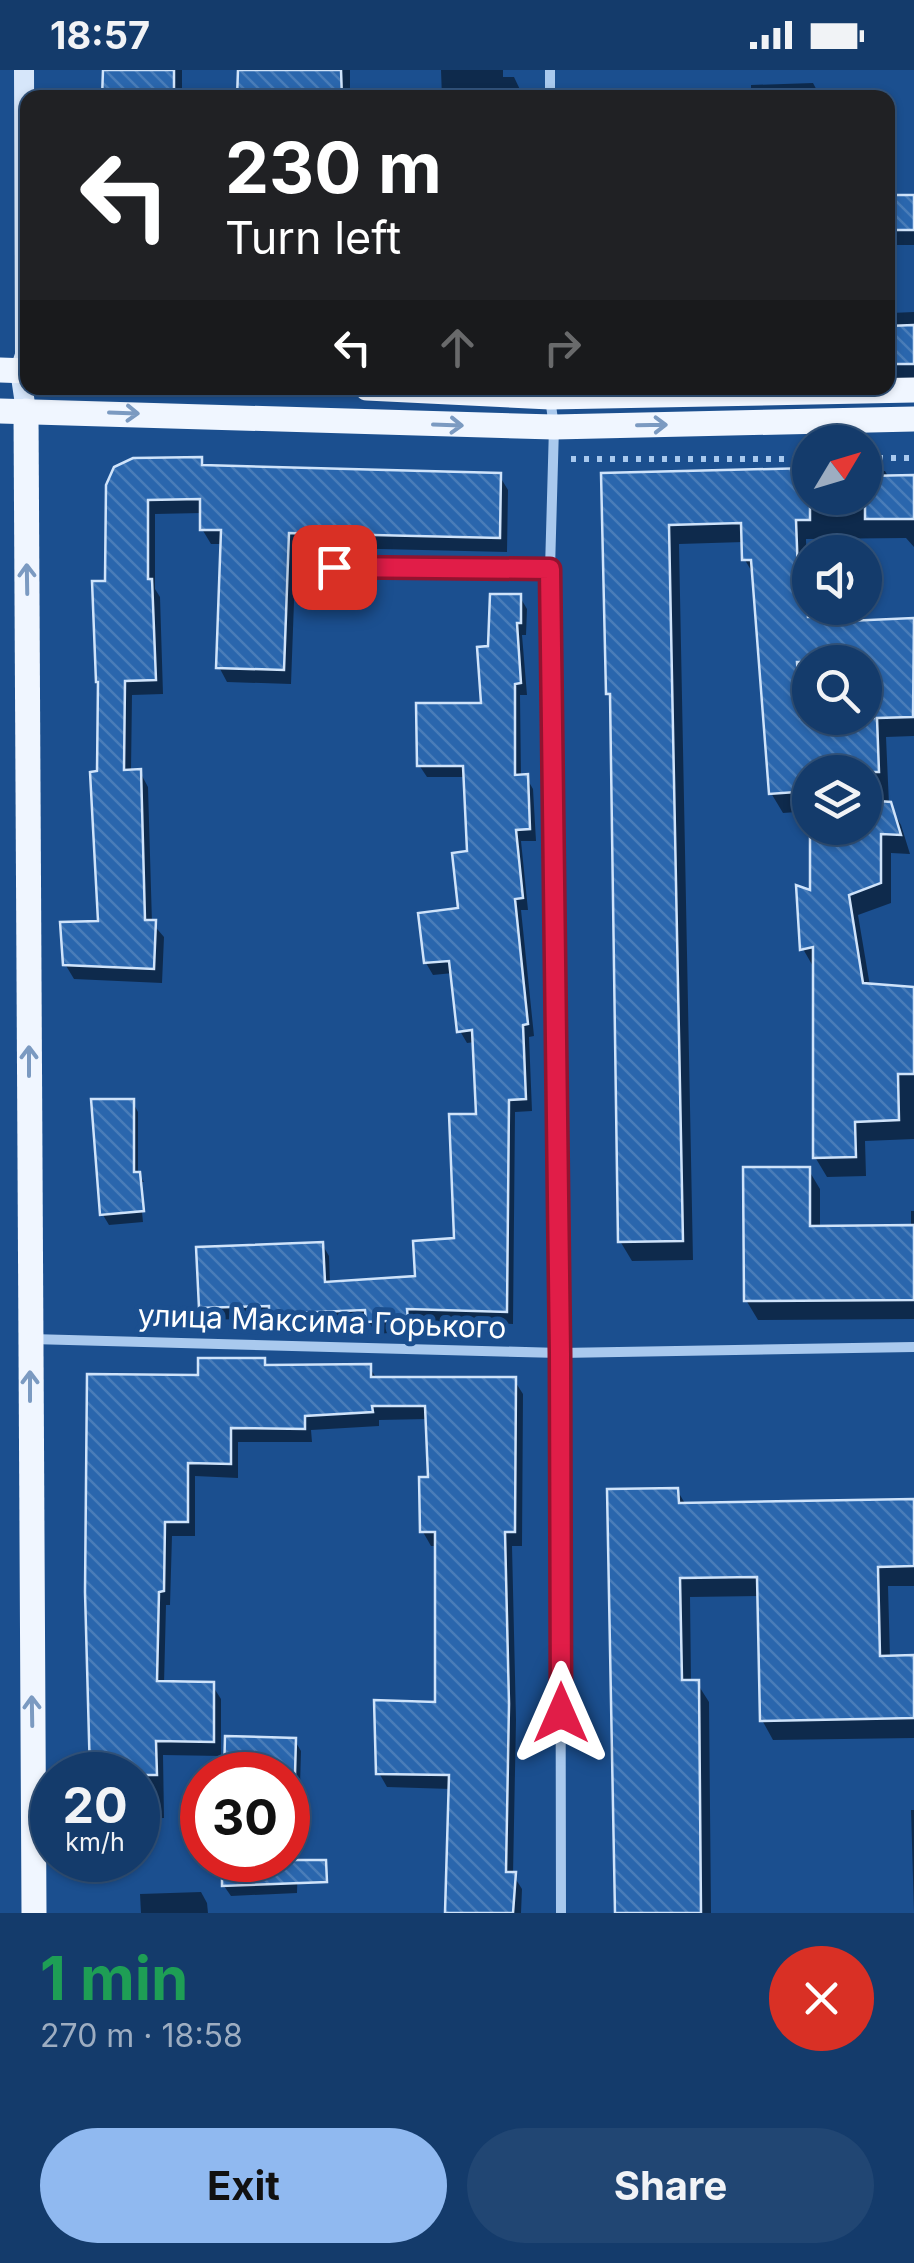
<!DOCTYPE html>
<html lang="en">
<head>
<meta charset="utf-8">
<style>
	body { margin:0; font-family:Inter,sans-serif; background:#214673; color:#f1f3f6; height:100vh; display:flex; flex-direction:column; font-size:38px; white-space:nowrap }
	* { box-sizing:border-box; margin:0 }
	p { font-size:32px; color:#9dadc1 }
	.icon { flex:none; width:55px; height:55px; fill:none; stroke:currentColor; stroke-width:2; stroke-linecap:round; stroke-linejoin:round }
	.map { position:relative; height:1843px; overflow:hidden }
	.side { display:flex; flex-direction:column; background:#143b6b; flex:1 }
	.side>* { flex:none }
	.top-card { position:absolute; left:20px; top:20px; width:875px; height:305px; border-radius:20px; box-shadow:0 2px 8px #0004,0 0 0 2px #33557e; background:#202124; color:#fff; overflow:hidden }
	.needle { width:65px; rotate:52deg }
	.buttons { position:absolute; left:792px; top:355px; display:grid; gap:20px }
	.buttons a { display:grid; place-items:center; width:90px; height:90px; border-radius:50%; background:#143b6b; box-shadow:0 2px 8px #0004,0 0 0 2px #33557e; font-size:50px }
	.speed { position:absolute; left:30px; top:1682px; display:flex; gap:20px; font-size:50px; font-weight:700; text-align:center }
	.speed>* { display:grid; place-content:center; width:130px; height:130px; border-radius:50%; background:#143b6b; box-shadow:0 2px 8px #0004,0 0 0 2px #33557e; line-height:1 }
	.speed small { font-size:25px; font-weight:400 }
	.speed .limit { border:15px solid #d22; background:#fff; color:#111 }
	.pin { position:absolute; display:grid; place-items:center; width:85px; height:85px; color:#fff; margin:-42px; border-radius:20px; box-shadow:0 5px 15px #0006 }
	.me { position:absolute; width:110px; margin:-55px; rotate:0deg; stroke-linejoin:round; filter:drop-shadow(0 0 8px #0008) }
	.turn { display:flex; align-items:center; gap:35px; height:210px; padding:0 40px; font-size:45px }
	.turn .icon { width:130px; height:130px; stroke-width:2.5 }
	.turn b { display:block; font-size:70px; line-height:85px }
	.lanes { display:flex; align-items:center; height:95px; padding:0 40px; background:#0003; justify-content:center; gap:50px; direction:ltr }
	.lanes .off { opacity:.35 }
	.round { display:grid; place-items:center; flex:none; width:105px; height:105px; border-radius:52px; background:#214673 }
	.summary { display:flex; align-items:center; justify-content:space-between; height:170px; padding:0 40px }
	h1 { font-size:60px; font-weight:700; line-height:75px; color:#1e9e55 }
	.action { display:flex; gap:20px; margin-top:auto; padding:20px 40px }
	.action a { flex:1; height:115px; border-radius:60px; background:#90b9f0; color:#111; font-size:40px; font-weight:700; line-height:115px; text-align:center }
	.action a+a { background:#214673; color:#f1f3f6 }
	.status { display:flex; justify-content:space-between; align-items:center; height:70px; padding:0 50px; background:#143b6b; direction:ltr }
	.status svg { height:28px; fill:currentColor }
	.map>svg:first-child { display:block }
</style>
</head>
<body>
<div class="status"><b>18:57</b><svg viewBox="0 0 49 12"><path d="M0 12V9h3v3zM5 12V6h3v6zM10 12V3h3v9zM15 12V0h3v12zM26 1h20v11H26zM47 4h2v5h-2z"/></svg></div>
<div class="map">
<svg width="914" height="1843" viewBox="0 0 914 1843">
	<defs>
		<pattern id="building-back-hatch" width="6" height="6" patternUnits="userSpaceOnUse" patternTransform="scale(2.5)"><rect width="6" height="6" fill="#2a66ad"/><path d="M-1 5l2 2M0 0l6 6M5-1l2 2" fill="none" stroke="#4a7db9"/></pattern>
	</defs>
	<rect width="100%" height="100%" fill="#1b4f8f"/>
	<g fill="#0007" fill-rule="evenodd">
		<rect x="105" y="0" width="77" height="28"/>
		<rect x="240" y="0" width="110" height="28"/>
		<polygon points="441,0 503,0 503,7 514,7 524,28 442,28"/>
		<polygon points="813,13 821,28 617,28 751,19 751,15"/>
		<polygon points="888,128 914,128 914,175 895,175 888,162"/>
		<polygon points="888,216 891,243 914,242 914,309 888,310"/>
		<polygon points="201,390 206,398 499,405 508,420 507,482 296,477 291,614 227,612 219,597 223,474 211,474 202,459 202,443 155,444 155,519 160,527 163,624 132,625 131,702 140,702 148,717 152,853 164,867 162,913 74,909 65,894 101,853 99,704 108,416"/>
		<path d="M 865,401 L 885,401 L 889,408 L 914,407 L 914,477 L 906,468 L 806,469 L 808,536 L 816,550 L 846,548 L 848,553 L 914,550 L 914,666 L 886,667 L 889,734 L 901,755 L 910,784 L 891,783 L 891,833 L 858,845 L 870,916 L 914,920 L 914,1069 L 865,1071 L 866,1106 L 827,1107 L 815,1087 L 814,898 L 803,879 L 813,823 L 812,758 L 865,758 L 865,702 L 810,702 L 810,741 L 783,743 L 771,723 L 755,507 L 745,490 L 744,472 L 679,474 L 693,1190 L 632,1191 L 620,1171 L 612,630 L 609,624 L 603,405 L 810,402 L 810,428 L 865,428 ZM 810,592 L 865,592 L 865,648 L 810,648 Z"/>
		<polygon points="520,527 527,539 526,565 522,565 527,625 520,625 521,707 526,707 533,719 536,771 521,771 528,840 521,840 534,966 529,967 532,1041 515,1042 513,1254 413,1251 414,1261 376,1264 369,1252 279,1255 275,1248 208,1250 201,1238 322,1174 329,1186 330,1214 418,1209 457,1171 479,1047 475,972 467,973 460,961 453,903 433,905 426,893 461,840 470,783 466,707 427,707 419,695 484,636 491,579"/>
		<polygon points="132,1031 138,1042 138,1103 144,1112 139,1112 143,1152 109,1155 103,1145"/>
		<polygon points="808,1099 820,1119 820,1158 911,1157 911,1141 914,1141 914,1249 758,1250 746,1230"/>
		<polygon points="264,1291 267,1297 369,1297 377,1309 514,1310 523,1324 522,1476 512,1476 516,1650 513,1805 522,1819 521,1843 447,1843 451,1719 387,1717 379,1703 437,1635 437,1476 431,1476 423,1462 430,1409 428,1349 379,1350 379,1356 311,1360 312,1372 238,1372 238,1408 195,1406 195,1466 172,1466 170,1535 166,1535 164,1614 212,1615 221,1629 221,1686 163,1685 164,1748 138,1749 138,1705 91,1705 200,1308"/>
		<polygon points="677,1420 686,1435 914,1432 914,1516 888,1516 890,1588 914,1588 914,1668 773,1670 762,1650 760,1526 690,1527 691,1613 697,1613 709,1632 711,1843 618,1843"/>
		<polygon points="295,1671 301,1681 297,1823 231,1826 224,1816 225,1790 288,1790 288,1705 227,1705"/>
		<polygon points="911,1740 914,1740 914,1843"/>
		<polygon points="201,1822 207,1833 208,1843 141,1843 140,1824"/>
	</g>
	<g fill="url(#building-back-hatch)" stroke="#cfe3fa" stroke-width="2.5" fill-rule="evenodd">
		<polygon points="103,0 174,0 174,28 102,28"/>
		<polygon points="238,0 341,0 342,28 237,28"/>
		<rect x="888" y="125" width="26" height="35"/>
		<polygon points="914,255 914,294 889,294 888,256"/>
		<polygon points="202,387 202,395 501,403 500,468 289,463 284,600 216,598 221,460 200,460 200,429 148,430 148,509 152,509 156,610 125,611 124,700 141,699 145,850 156,850 154,899 63,895 60,852 98,851 90,702 97,701 98,612 96,612 92,511 105,511 106,415 114,397 133,388"/>
		<path d="M 810,398 L 810,450 L 796,450 L 799,531 L 807,530 L 808,547 L 847,546 L 847,551 L 914,548 L 913,647 L 877,648 L 879,702 L 810,702 L 810,721 L 769,724 L 751,490 L 742,490 L 741,453 L 669,455 L 683,1171 L 618,1172 L 610,624 L 606,624 L 601,403 ZM 797,592 L 865,592 L 865,596 L 871,596 L 874,648 L 801,648 Z"/>
		<polygon points="914,405 914,449 865,449 865,406"/>
		<polygon points="490,524 521,524 521,553 517,553 521,613 515,614 515,705 528,704 530,759 516,760 523,828 515,829 528,954 523,955 526,1029 509,1030 507,1242 407,1239 408,1250 366,1252 365,1240 269,1244 269,1236 199,1238 196,1177 323,1172 325,1212 415,1206 413,1171 454,1168 449,1044 476,1044 472,960 457,962 449,891 424,893 418,843 458,838 452,783 467,781 463,696 417,696 416,633 481,633 477,577 488,576"/>
		<polygon points="865,730 891,732 901,765 881,764 881,813 849,825 863,913 914,917 914,1004 898,1004 899,1050 855,1052 856,1087 813,1088 813,877 800,880 796,815 810,820 810,758 865,758"/>
		<polygon points="91,1029 134,1029 134,1102 140,1102 144,1141 100,1145"/>
		<polygon points="743,1097 810,1097 810,1156 914,1155 914,1230 744,1231"/>
		<polygon points="198,1288 265,1288 265,1295 371,1294 371,1307 516,1307 515,1462 505,1462 509,1634 506,1802 516,1802 513,1843 445,1843 449,1705 376,1704 374,1630 435,1632 435,1462 420,1462 419,1407 428,1407 425,1336 372,1336 373,1342 305,1346 305,1359 231,1358 231,1394 188,1393 188,1452 165,1452 164,1521 159,1522 157,1611 214,1612 214,1672 156,1671 157,1705 90,1705 85,1522 87,1304 198,1305"/>
		<polygon points="678,1418 679,1433 914,1429 914,1496 878,1497 880,1586 914,1585 914,1648 760,1651 757,1507 680,1508 682,1610 699,1610 701,1843 615,1843 607,1419"/>
		<polygon points="225,1666 296,1668 295,1705 224,1705"/>
		<polygon points="222,1790 326,1790 327,1812 222,1816"/>
	</g>
	<g fill="none" stroke-linecap="round" stroke-linejoin="round">
		<g stroke="#a9c9ee" stroke-width="6" stroke-dasharray="5 8" stroke-linecap="butt">
			<polyline points="865,388 914,388"/>
			<polyline points="571,389 810,389"/>
		</g>
		<polyline stroke="#a9c9ee" stroke-width="8" points="335,497 550,499"/>
		<g stroke="#a9c9ee" stroke-width="10">
			<polyline points="550,28 550,0"/>
			<polyline points="550,328 554,357 550,499 560,1283 561,1843"/>
			<polyline points="31,1269 560,1283 914,1277"/>
		</g>
		<polyline stroke="#d6e6fa" stroke-width="20" points="24,0 25,285 20,300 26,341"/>
		<g stroke="#f0f6ff" stroke-width="25">
			<polyline points="0,300 28,301"/>
			<polyline points="367,318 550,327 914,320"/>
			<polyline points="0,341 554,357 914,349"/>
			<polyline points="26,341 34,1843"/>
		</g>
	</g>
	<defs><path id="oneway-shaft" d="M-6 0H5M1.5-3L5.5 0L1.5 3" fill="none" stroke-width="1.6" stroke-linecap="round" stroke-linejoin="round" transform="scale(2.5)"/></defs>
	<g stroke="#7b9ac1">
		<use href="#oneway-shaft" transform="translate(124 343) rotate(2)"/>
		<use href="#oneway-shaft" transform="translate(448 355) rotate(2)"/>
		<use href="#oneway-shaft" transform="translate(652 355) rotate(-1)"/>
		<use href="#oneway-shaft" transform="translate(27 509) rotate(-91)"/>
		<use href="#oneway-shaft" transform="translate(29 991) rotate(-90)"/>
		<use href="#oneway-shaft" transform="translate(30 1316) rotate(-90)"/>
		<use href="#oneway-shaft" transform="translate(32 1641) rotate(-91)"/>
	</g>
	<g fill="none" stroke-linecap="round" stroke-linejoin="round">
		<defs>
			<polyline id="route" points="334,497 550,499 560,1283 561,1643"/>
		</defs>
		<use href="#route" stroke="#92132f" stroke-width="25"/>
		<use href="#route" stroke="#e11d48" stroke-width="18"/>
	</g>
	<g text-anchor="middle" stroke-width="10" stroke-linejoin="round" paint-order="stroke">
		<g font-size="30" fill="#fff" stroke="#1b4f8f">
			<text transform="translate(322 1252) rotate(2)" y="10">улица Максима Горького</text>
		</g>
	</g>
</svg>
<div class="buttons">
<a><svg class="needle" viewBox="-14 -14 28 28"><path d="M0-13l5 13h-10z" fill="#e53935"/><path d="M0 13l5-13h-10z" fill="#9dadc1"/></svg></a>
<a><svg class="icon" aria-label="sound" viewBox="0 0 24 24"><path d="M4 9h4l5-4v14l-5-4H4zM17 9q2 3 0 6"/></svg></a>
<a><svg class="icon" aria-label="search" viewBox="0 0 24 24"><circle cx="10" cy="10" r="6"/><path d="M15 15l6 6"/></svg></a>
<a><svg class="icon" aria-label="layers" viewBox="0 0 24 24"><path d="M12 4l9 5-9 5-9-5zM3 14l9 5 9-5"/></svg></a>
</div>
<div class="speed"><div>20<small>km/h</small></div><div class="limit">30</div></div>
<div class="pin" style="left:334px;top:497px;background:#d93025"><svg class="icon" aria-label="arrive" viewBox="0 0 24 24"><path d="M6 21V4h12l-3 4 3 4H6"/></svg></div>
<svg class="me" style="left:561px;top:1643px" viewBox="-20 -20 40 40"><path d="M0-17L14 15 0 8-14 15z" fill="#e11d48" stroke="#fff" stroke-width="4"/></svg>
<div class="top-card">
<div class="turn"><svg class="icon" aria-label="left" viewBox="0 0 24 24"><path d="M17 20v-9H6M10 6l-5 5 5 5"/></svg><div><b>230 m</b>Turn left</div></div>
<div class="lanes"><svg class="icon" aria-label="left" viewBox="0 0 24 24"><path d="M17 20v-9H6M10 6l-5 5 5 5"/></svg><svg class="icon off" aria-label="ahead" viewBox="0 0 24 24"><path d="M12 20V5M6 11l6-6 6 6"/></svg><svg class="icon off" aria-label="right" viewBox="0 0 24 24"><path d="M7 20v-9h11M14 6l5 5-5 5"/></svg></div>
</div>
</div>
<section class="side">
<div class="summary"><div><h1>1 min</h1><p>270 m · 18:58</p></div><a class="round" style="background:#d93025;color:#fff"><svg class="icon" aria-label="close" viewBox="0 0 24 24"><path d="M6 6l12 12M18 6L6 18"/></svg></a></div>
<div class="action"><a>Exit</a><a>Share</a></div>
</section>
</body>
</html>
